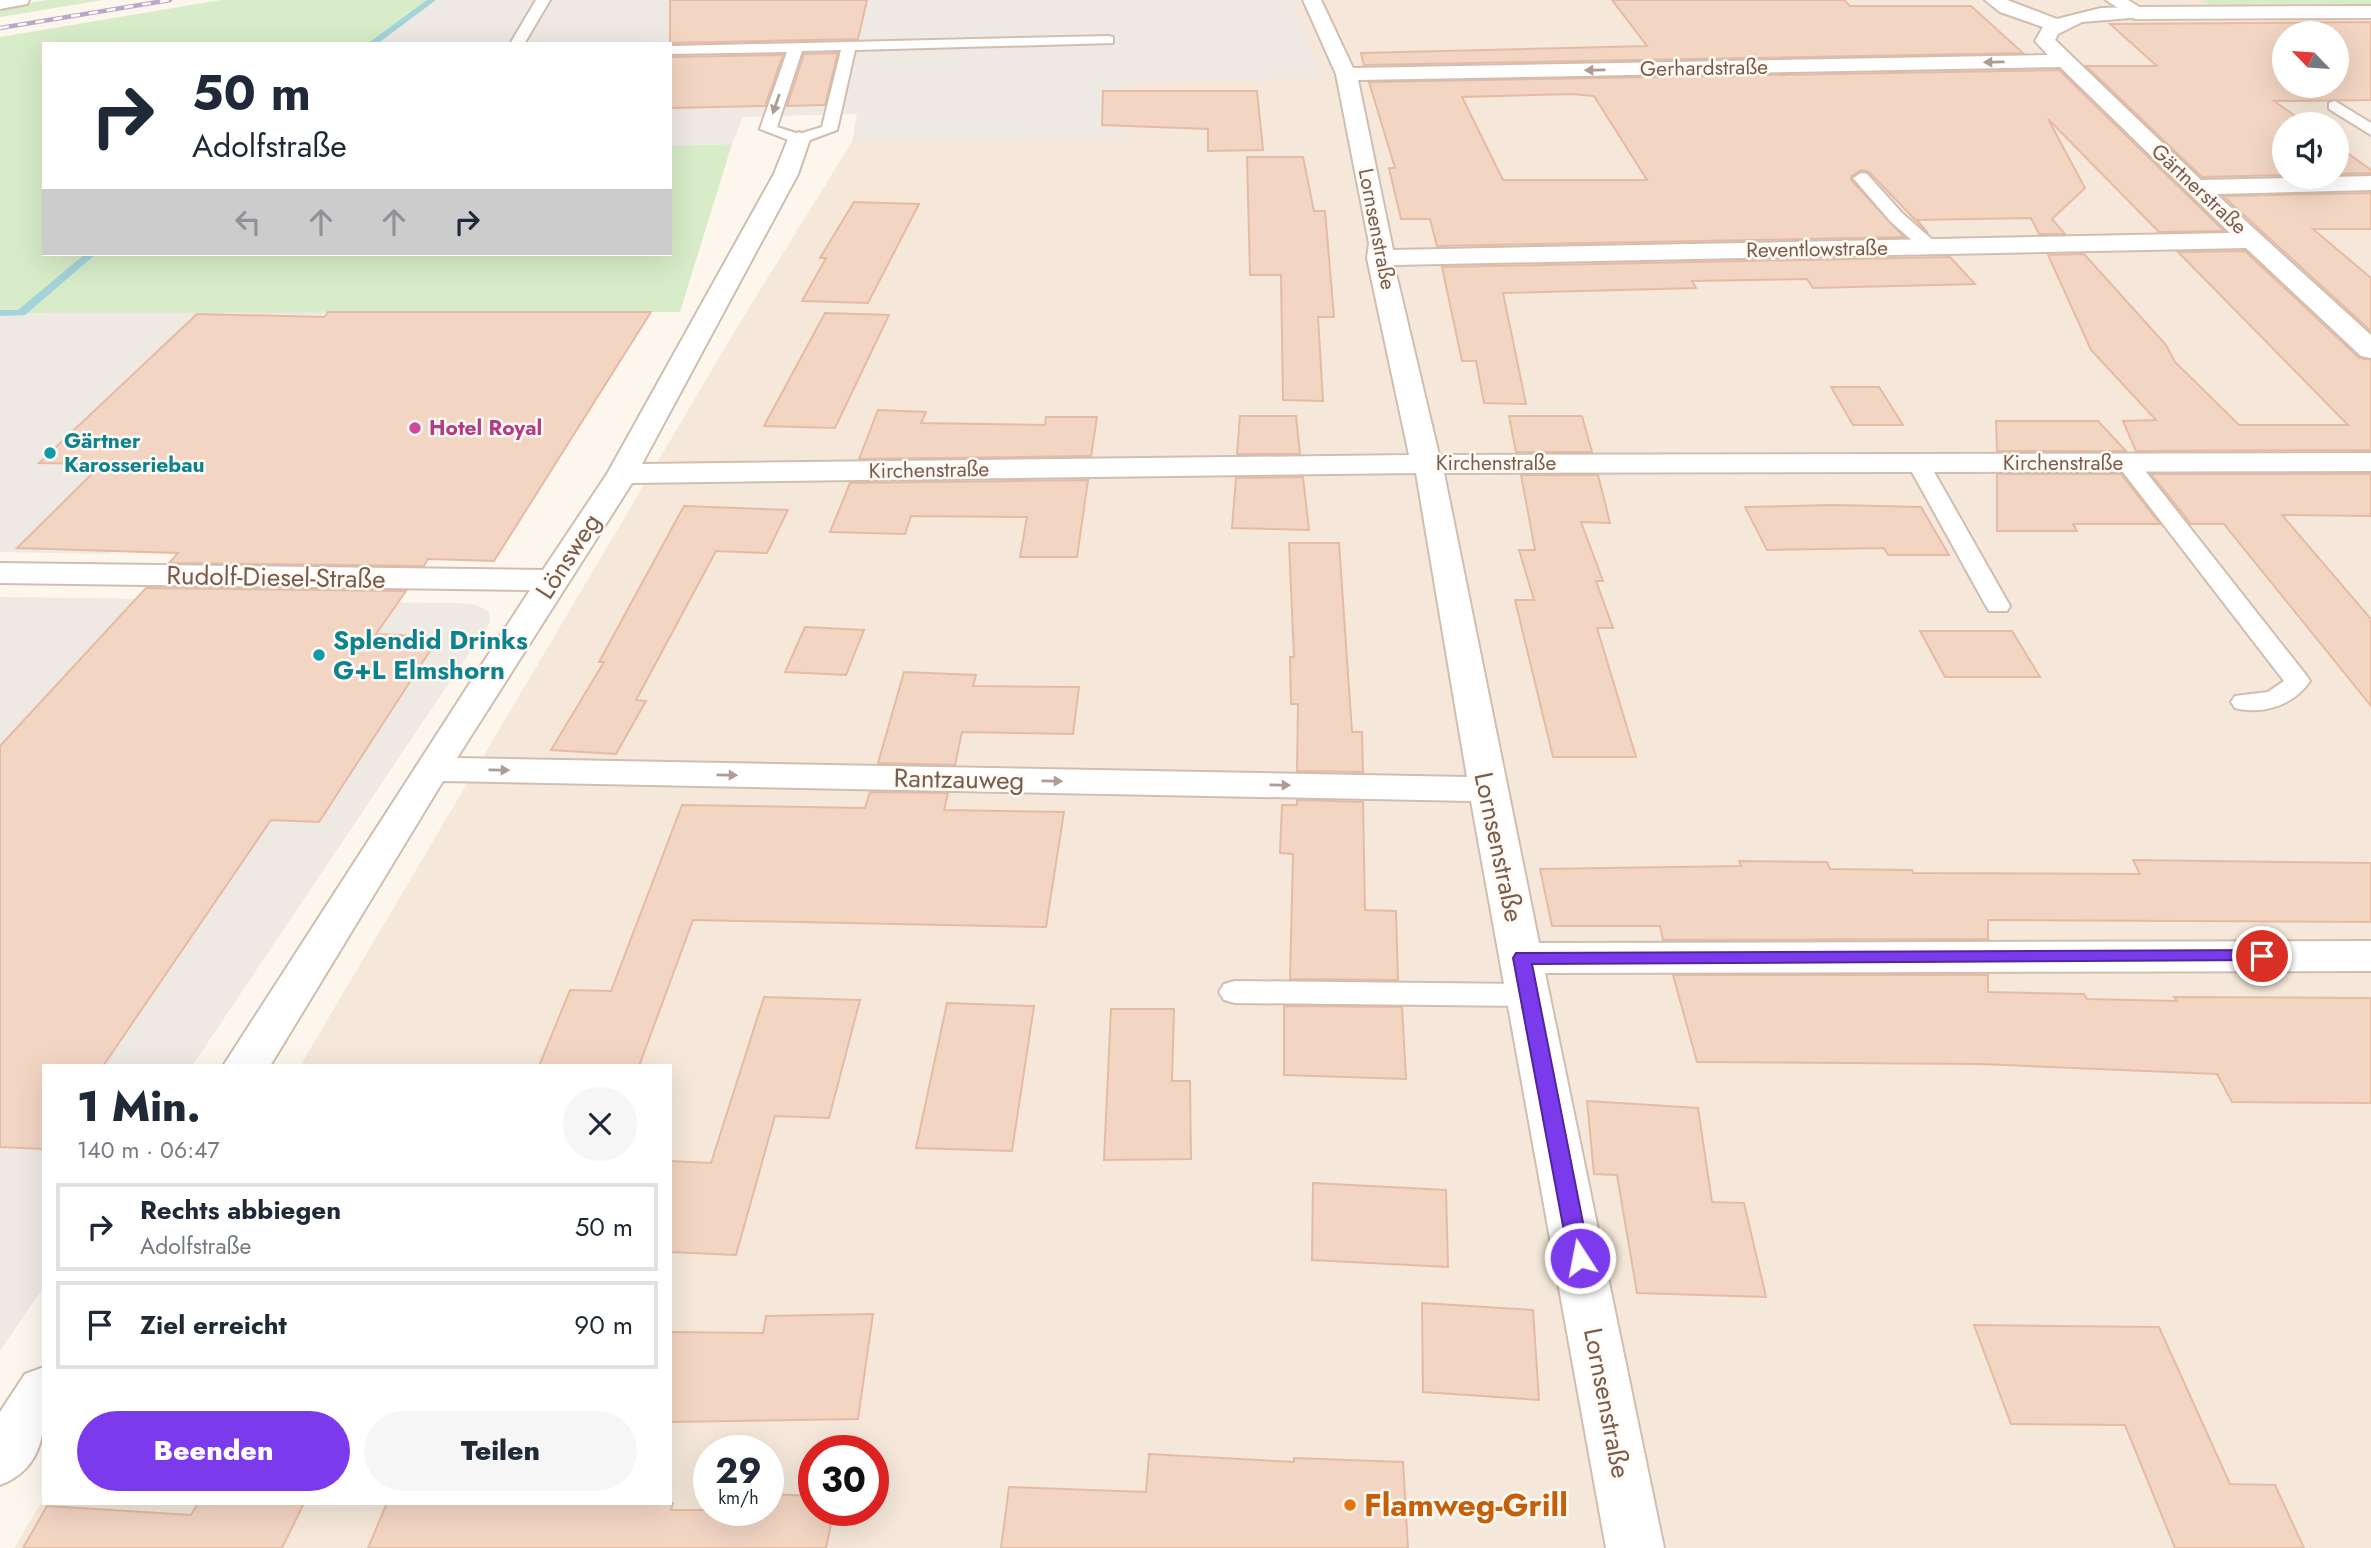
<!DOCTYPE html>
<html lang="de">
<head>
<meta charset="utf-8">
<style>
	body { margin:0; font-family:Jost,sans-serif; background:#f6f6f7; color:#1f2937; height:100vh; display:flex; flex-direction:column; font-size:26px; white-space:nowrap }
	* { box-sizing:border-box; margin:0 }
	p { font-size:23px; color:#747a83 }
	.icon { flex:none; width:38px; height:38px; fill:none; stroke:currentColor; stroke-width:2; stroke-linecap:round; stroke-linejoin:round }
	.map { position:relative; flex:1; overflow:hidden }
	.drawer { position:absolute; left:42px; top:1064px; width:630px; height:441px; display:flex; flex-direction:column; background:#fff; border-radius:0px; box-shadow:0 7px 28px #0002 }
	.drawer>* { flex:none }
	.guide { position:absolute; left:42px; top:42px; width:630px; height:214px; border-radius:0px; box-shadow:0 7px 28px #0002; background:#fff; color:#1f2937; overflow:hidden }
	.needle { width:46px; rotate:295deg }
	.fabs { position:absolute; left:2272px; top:21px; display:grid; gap:14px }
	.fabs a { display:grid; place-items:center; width:77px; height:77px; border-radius:50%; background:#fff; box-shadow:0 7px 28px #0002; font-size:35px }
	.speed { position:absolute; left:693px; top:1435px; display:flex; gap:14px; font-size:35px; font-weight:700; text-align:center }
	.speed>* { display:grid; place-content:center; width:91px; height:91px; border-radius:50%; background:#fff; box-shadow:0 7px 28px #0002; line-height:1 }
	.speed small { font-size:18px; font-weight:400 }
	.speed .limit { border:10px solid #d22; background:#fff; color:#111 }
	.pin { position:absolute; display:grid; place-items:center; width:60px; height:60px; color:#fff; margin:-30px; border:4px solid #fff; border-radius:50%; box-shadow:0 2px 7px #0007 }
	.me { position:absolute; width:77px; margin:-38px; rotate:349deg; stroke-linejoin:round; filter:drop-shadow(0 0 5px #0008) }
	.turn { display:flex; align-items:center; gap:24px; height:147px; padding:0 35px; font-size:32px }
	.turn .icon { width:91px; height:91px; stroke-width:2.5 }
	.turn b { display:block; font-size:49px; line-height:60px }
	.lanes { display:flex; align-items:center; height:66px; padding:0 35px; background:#0003; justify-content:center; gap:35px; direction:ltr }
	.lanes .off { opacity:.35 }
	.round { display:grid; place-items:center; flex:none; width:74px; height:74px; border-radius:37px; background:#f6f6f7 }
	.overview { display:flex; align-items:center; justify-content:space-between; height:119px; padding:0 35px }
	h1 { font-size:42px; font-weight:800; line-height:52px }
	.cta { display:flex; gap:14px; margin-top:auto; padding:14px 35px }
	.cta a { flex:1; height:80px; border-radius:42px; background:#7c3aed; color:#fff; font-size:28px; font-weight:800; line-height:80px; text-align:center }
	.cta a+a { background:#f6f6f7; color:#1f2937 }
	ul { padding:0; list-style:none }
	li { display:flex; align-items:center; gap:21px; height:88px; margin:0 14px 10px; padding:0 21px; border:4px solid #e0e1e3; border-radius:0px }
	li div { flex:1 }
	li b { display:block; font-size:26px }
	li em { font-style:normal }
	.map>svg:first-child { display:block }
</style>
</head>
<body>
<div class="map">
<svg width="2371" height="1548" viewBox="0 0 2371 1548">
	<rect width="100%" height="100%" fill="#fdf6ec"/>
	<path fill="#f5e8da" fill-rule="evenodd" d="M 1291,0 L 2371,0 L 2371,1548 L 14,1548 L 44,1498 L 44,1503 L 670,1503 L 670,1066 L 300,1066 L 745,314 L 852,142 L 1126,138 L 1122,81 L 1321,78 ZM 2284,33 L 2336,33 L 2336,86 L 2284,86 ZM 2284,124 L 2336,124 L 2336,177 L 2284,177 ZM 709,1451 L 768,1451 L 768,1510 L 709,1510 ZM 814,1451 L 873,1451 L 873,1510 L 814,1510 Z"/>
	<g fill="#efe9e4">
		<polygon points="432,0 1291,0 1321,78 1122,81 1127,138 852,142 857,114 743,117 732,144 670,146 670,44 371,44"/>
		<polygon points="326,311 110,554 0,552 0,313"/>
		<polygon points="0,597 457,603 477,605 489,612 490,622 192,1066 44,1066 44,1286 0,1351"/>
	</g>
	<g fill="#d8ecc9">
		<polygon points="47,0 102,0 0,17 0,8"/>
		<polygon points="221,0 432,0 371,44 44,44 44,254 670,254 670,146 732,144 680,312 0,313 0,37"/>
		<polygon points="2202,0 2371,0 2371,5 2207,4"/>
	</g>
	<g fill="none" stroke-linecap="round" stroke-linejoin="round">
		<g fill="#a5d3da" fill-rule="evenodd">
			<polygon points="427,0 436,0 377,44 367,44"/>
			<polygon points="85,254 96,254 25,315 0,316 0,310 18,310"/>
		</g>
	</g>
	<g fill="#f3d5c3" stroke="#e6bba3" stroke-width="2" fill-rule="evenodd">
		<polygon points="670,0 867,0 858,39 670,43"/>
		<polygon points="1612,0 1844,0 1850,6 1971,6 2023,53 1364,65 1361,53 1647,46"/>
		<path d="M 2371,22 L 2371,100 L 2274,101 L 2307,124 L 2284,124 L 2284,175 L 2202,177 L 2086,66 L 2157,66 L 2110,24 ZM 2284,33 L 2336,33 L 2336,86 L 2284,86 Z"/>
		<polygon points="838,53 825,105 787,106 804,54"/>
		<polygon points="783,55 765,106 670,108 670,57"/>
		<path d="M 2059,70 L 2224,231 L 2159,232 L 2048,119 L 2085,188 L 2052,219 L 2065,234 L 2039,234 L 2031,218 L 1917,220 L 1928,233 L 1869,172 L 1861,170 L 1852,176 L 1851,180 L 1904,237 L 1437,246 L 1430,219 L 1401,219 L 1389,168 L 1395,168 L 1369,82 ZM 1571,94 L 1594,96 L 1647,180 L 1503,180 L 1462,97 Z"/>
		<polygon points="1103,91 1257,91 1263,150 1208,151 1208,129 1102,125"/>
		<polygon points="2336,145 2371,170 2371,173 2336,174"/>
		<polygon points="1247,157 1303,157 1314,211 1325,211 1334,317 1318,317 1323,401 1283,400 1281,275 1250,275"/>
		<polygon points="2371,193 2371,229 2313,229 2371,278 2371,331 2223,196"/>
		<polygon points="854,202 919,204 868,303 802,301 826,258 820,258"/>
		<polygon points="2245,251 2359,358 2371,360 2371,450 2136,451 2123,421 2156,420 2091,350 2048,255 2084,254 2166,345 2175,362 2239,425 2348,425 2178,252"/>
		<polygon points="1950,257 1975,284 1813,288 1807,279 1692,281 1696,288 1503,293 1526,404 1484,403 1476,361 1462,361 1442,267"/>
		<polygon points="328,312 651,312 494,561 428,559 424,566 169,563 178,553 17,548 102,464 39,463 197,314 324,317"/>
		<polygon points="825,313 889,315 835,428 764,426"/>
		<polygon points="1831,387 1879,387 1903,425 1853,425"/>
		<polygon points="878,410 926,412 921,423 1045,425 1046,417 1097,417 1091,456 859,459"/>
		<polygon points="1240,416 1296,416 1300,454 1237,454"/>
		<polygon points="1509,416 1582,416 1592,452 1516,452"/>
		<polygon points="1996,421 2098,421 2126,451 1997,451"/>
		<polygon points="1997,474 2121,474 2160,524 2073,524 2077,531 1997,531"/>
		<polygon points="2151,474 2371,474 2371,516 2282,515 2371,619 2371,706 2224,524 2191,524"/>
		<polygon points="1521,475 1598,475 1610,523 1581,522 1603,581 1596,581 1613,628 1597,628 1636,757 1553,757 1515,600 1534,600 1519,550 1535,550"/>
		<polygon points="1303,477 1309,530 1232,528 1236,478"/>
		<polygon points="1088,480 1077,557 1020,557 1027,517 911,516 905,534 830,532 850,483"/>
		<polygon points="1834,505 1921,507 1949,555 1888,555 1884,548 1767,550 1745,507"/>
		<polygon points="684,506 788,510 767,553 716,551 636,700 646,701 616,754 551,750 604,662 599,662"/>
		<polygon points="1289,543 1339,543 1352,732 1362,732 1363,772 1297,771 1298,704 1291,704 1290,657 1294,657"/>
		<polygon points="146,588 406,591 376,634 439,637 319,822 271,820 103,1066 44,1066 44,1149 0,1147 0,746"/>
		<polygon points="805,627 864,630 846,675 785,672"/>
		<polygon points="1920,631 2012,631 2040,677 1945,677"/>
		<polygon points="904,672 976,675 973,686 1079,687 1073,734 962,732 955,765 878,763"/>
		<polygon points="870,792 948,793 944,810 1064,812 1046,927 693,920 639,1066 539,1066 570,990 611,991 682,805 865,808"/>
		<polygon points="1297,800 1363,802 1365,910 1396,911 1398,980 1290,979 1293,854 1280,853 1282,805 1297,805"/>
		<polygon points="2133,860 2371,863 2371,922 1988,920 1988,939 1663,940 1660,926 1552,926 1540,869 1741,866 1739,861 1827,862 1830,869 1912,870 1913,873 2140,874"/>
		<polygon points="1673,975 1988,975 1988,992 2084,994 2087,999 2177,1001 2174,997 2371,998 2371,1103 2232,1102 2217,1074 1979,1064 1697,1062"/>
		<polygon points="764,997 860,1000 829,1118 775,1116 736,1255 670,1252 670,1161 711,1163"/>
		<polygon points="947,1003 1034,1006 1012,1151 916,1148"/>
		<polygon points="1284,1006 1402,1007 1406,1079 1284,1075"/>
		<polygon points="1111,1009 1174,1009 1172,1081 1190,1081 1191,1159 1104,1160"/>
		<polygon points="1587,1101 1698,1108 1712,1202 1744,1203 1766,1297 1637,1293 1617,1175 1594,1174"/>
		<polygon points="1313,1183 1446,1190 1448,1267 1312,1260"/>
		<polygon points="1422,1303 1533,1310 1539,1400 1423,1392"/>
		<polygon points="873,1314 858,1419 670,1422 670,1332 763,1333 766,1316"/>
		<polygon points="1974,1325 2159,1327 2230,1484 2275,1485 2304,1548 2175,1548 2125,1425 2011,1424"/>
		<polygon points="1149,1454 1294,1462 1294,1458 1403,1462 1408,1548 1001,1548 1009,1487 1146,1492"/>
		<polygon points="768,1494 814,1496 814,1510 834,1510 826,1548 368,1548 387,1503 673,1503 671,1510 768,1510"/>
		<polygon points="198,1503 304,1503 282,1548 23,1548 47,1506 191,1515"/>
	</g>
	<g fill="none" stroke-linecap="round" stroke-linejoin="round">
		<defs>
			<g id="lane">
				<polygon points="536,0 550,0 524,44 510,44"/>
				<path d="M 1108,36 L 1113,37 L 1113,43 L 855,50 L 837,130 L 799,144 L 760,129 L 787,52 L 670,54 L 670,46 ZM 841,50 L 822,127 L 799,134 L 777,127 L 802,51 Z"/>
				<polygon points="2335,101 2371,123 2371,135 2329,109 2329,103"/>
				<polygon points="1861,173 1867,174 1903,214 1935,242 1938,246 1935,250 1923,250 1891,222 1853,178"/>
				<polygon points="1918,456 1929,463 2010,606 2007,611 1989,611 1986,606 1907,463"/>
				<path d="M 2127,456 L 2135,458 L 2306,675 L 2310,681 C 2294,705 2263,715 2235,708 L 2231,702 L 2235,696 L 2268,692 L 2284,681 L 2116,463 Z"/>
				<polygon points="1235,981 1529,984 1540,987 1545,995 1540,1003 1529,1006 1235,1003 1224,1000 1219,992 1224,984"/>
			</g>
			<g id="street">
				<polygon points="0,0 29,0 27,4 0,9"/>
				<path d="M 1303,0 L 1321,0 L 1353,68 L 2048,55 L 2035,41 L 2043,27 L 2000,12 L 1985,0 L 2007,0 L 2057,19 L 2101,8 L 2135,7 L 2145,13 L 2142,17 L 2082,22 L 2058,34 L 2055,40 L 2201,180 L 2371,176 L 2371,190 L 2216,194 L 2371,335 L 2371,358 L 2361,356 L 2246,248 L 1394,265 L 1439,455 L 2371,453 L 2371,471 L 1444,473 L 1539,943 L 2371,941 L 2371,971 L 1545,973 L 1664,1548 L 1606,1548 L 1471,801 L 443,781 L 270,1066 L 223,1066 L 530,590 L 0,583 L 0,563 L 543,570 L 607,474 L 774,174 L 788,139 L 799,132 L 810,139 L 798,174 L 642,464 L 1409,455 L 1367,258 L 1369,243 L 1336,74 ZM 2060,67 L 2230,233 L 1393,250 L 1358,80 ZM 1416,473 L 1467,777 L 457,758 L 632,483 Z"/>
				<path d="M 44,1367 C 44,1413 53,1465 0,1485 L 0,1412 L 25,1374 Z"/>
			</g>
			<polygon id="secondary" points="2106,0 2128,0 2139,7 2371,6 2371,18 2135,19"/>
		</defs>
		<use href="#lane" stroke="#d1beb0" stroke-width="4"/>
		<use href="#street" stroke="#d1beb0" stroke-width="4"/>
		<use href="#secondary" stroke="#d6c0b0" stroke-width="4"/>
		<use href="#lane" fill="#fff" fill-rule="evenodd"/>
		<use href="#street" fill="#fff" fill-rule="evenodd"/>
		<use href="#secondary" fill="#fff" fill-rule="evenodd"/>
		<defs>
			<polyline id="rail" points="0,28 170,0"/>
		</defs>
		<use href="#rail" stroke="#b9a8c9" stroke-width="4.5"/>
		<use href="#rail" stroke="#fffaf3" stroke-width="2.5" stroke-dasharray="9" stroke-linecap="butt"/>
	</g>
	<defs><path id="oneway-solid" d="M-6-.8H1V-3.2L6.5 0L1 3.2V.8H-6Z" transform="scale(1.75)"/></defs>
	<g fill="#af9d94">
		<use href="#oneway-solid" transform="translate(1994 62) rotate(179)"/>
		<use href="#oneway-solid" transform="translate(1595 70) rotate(179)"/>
		<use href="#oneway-solid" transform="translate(776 104) rotate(109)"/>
		<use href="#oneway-solid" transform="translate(499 770) rotate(1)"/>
		<use href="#oneway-solid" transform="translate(727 775) rotate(1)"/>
		<use href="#oneway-solid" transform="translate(1052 781) rotate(1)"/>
		<use href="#oneway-solid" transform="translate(1280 785) rotate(1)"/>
	</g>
	<polygon fill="#7c3aed" stroke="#51269a" stroke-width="2" points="2262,950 2268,952 2270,956 2268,960 1532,964 1590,1258 1587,1264 1580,1267 1572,1264 1569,1258 1513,958 1516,953"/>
	<circle fill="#d1479c" stroke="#fffaf3" stroke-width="2.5" cx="415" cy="428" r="7"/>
	<g fill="#0f9aa8" stroke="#fffaf3" stroke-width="2.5">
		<circle cx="50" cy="453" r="7"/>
		<circle cx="319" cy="655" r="7"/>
	</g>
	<circle fill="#e8710a" stroke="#fffaf3" stroke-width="2.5" cx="1350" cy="1505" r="7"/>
	<g text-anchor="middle" stroke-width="5" stroke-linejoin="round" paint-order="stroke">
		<g font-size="21" fill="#7a5c4d" stroke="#fffaf3">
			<text transform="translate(1704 68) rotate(-1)" y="7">Gerhardstraße</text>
			<text transform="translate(2199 189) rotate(43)" y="7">Gärtnerstraße</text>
			<text transform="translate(1377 229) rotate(79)" y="7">Lornsenstraße</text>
			<text transform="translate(1817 249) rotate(-1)" y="7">Reventlowstraße</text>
			<text x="1496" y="470">Kirchenstraße</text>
			<text x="2063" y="470">Kirchenstraße</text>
			<text transform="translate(929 470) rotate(-1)" y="7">Kirchenstraße</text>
		</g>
		<g font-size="21" font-weight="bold" fill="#b23c85" stroke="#fffaf3" text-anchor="start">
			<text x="429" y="435">Hotel Royal</text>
		</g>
		<g font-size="21" font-weight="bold" fill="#0d838f" stroke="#fffaf3" text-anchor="start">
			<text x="64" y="448">Gärtner<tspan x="64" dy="24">Karosseriebau</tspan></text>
		</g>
		<g font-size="26" fill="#7a5c4d" stroke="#fffaf3">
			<text transform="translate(568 556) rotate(-57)" y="9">Lönsweg</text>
			<text transform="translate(276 577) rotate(1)" y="9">Rudolf-Diesel-Straße</text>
			<text transform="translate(959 779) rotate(1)" y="9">Rantzauweg</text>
			<text transform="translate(1499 847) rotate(78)" y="9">Lornsenstraße</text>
			<text transform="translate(1607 1403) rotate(79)" y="9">Lornsenstraße</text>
		</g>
		<g font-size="26" font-weight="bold" fill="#0d838f" stroke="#fffaf3" text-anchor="start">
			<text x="333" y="649">Splendid Drinks<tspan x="333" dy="30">G+L Elmshorn</tspan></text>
		</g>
		<g font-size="32" font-weight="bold" fill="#c56008" stroke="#fffaf3" text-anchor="start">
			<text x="1364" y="1516">Flamweg-Grill</text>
		</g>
	</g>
</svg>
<div class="fabs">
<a><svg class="needle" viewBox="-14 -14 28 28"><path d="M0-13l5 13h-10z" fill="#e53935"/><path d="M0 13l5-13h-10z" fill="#747a83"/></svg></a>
<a><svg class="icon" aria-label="sound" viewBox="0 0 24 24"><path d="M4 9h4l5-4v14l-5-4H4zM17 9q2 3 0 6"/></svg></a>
</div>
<div class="speed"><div>29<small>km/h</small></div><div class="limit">30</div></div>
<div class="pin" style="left:2262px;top:956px;background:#d93025"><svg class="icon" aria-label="arrive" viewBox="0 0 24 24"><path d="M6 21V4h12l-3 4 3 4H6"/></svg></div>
<svg class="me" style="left:1580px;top:1258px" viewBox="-20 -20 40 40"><circle r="17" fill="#7c3aed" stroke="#fff" stroke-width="3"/><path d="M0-11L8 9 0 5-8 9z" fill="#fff"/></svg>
<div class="guide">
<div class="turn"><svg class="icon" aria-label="right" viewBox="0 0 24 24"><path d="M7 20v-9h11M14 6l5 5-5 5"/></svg><div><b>50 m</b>Adolfstraße</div></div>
<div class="lanes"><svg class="icon off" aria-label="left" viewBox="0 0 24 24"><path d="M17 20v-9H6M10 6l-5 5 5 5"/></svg><svg class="icon off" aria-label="ahead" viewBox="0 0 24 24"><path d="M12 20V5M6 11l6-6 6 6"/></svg><svg class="icon off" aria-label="ahead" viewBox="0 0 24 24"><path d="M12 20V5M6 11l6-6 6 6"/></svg><svg class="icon" aria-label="right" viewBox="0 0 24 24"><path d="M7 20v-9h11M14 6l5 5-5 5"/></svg></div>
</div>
<section class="drawer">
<div class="overview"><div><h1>1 Min.</h1><p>140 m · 06:47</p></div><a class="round"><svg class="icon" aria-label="close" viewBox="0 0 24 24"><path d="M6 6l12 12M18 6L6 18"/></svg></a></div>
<ul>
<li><svg class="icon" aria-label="right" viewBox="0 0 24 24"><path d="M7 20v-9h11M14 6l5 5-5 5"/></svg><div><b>Rechts abbiegen</b><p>Adolfstraße</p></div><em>50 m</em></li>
<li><svg class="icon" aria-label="arrive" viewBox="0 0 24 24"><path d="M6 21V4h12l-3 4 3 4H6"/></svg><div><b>Ziel erreicht</b></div><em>90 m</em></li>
</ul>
<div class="cta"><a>Beenden</a><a>Teilen</a></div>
</section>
</div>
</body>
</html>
